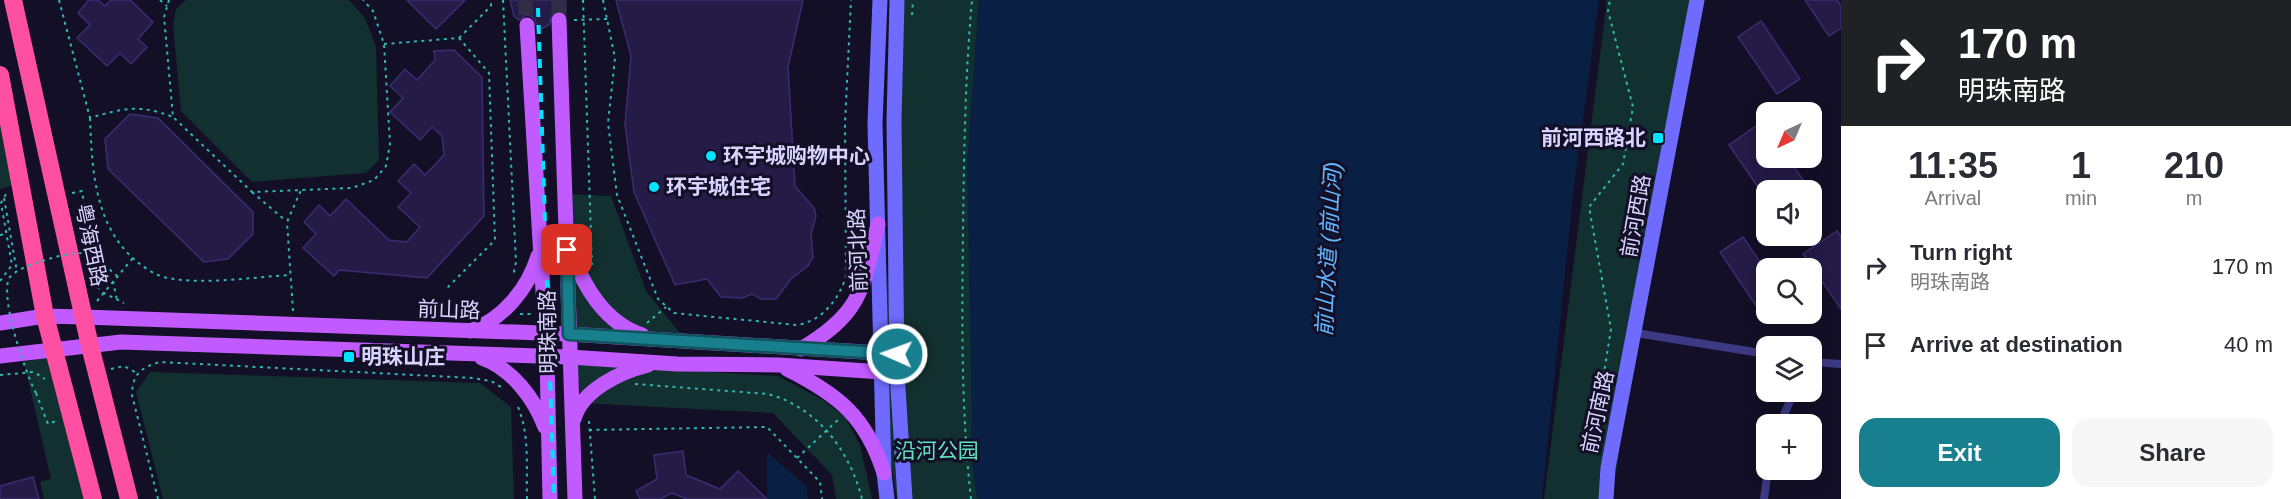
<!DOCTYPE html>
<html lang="en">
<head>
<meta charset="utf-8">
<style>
	body { margin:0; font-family:Arial,"Noto Sans SC",sans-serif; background:#f7f7f7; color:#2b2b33; height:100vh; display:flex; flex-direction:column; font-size:22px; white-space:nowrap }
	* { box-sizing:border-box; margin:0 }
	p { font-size:20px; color:#7c7c81 }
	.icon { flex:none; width:33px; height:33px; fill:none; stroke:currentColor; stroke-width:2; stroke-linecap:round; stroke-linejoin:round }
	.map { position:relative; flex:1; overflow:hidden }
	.details { display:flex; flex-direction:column; background:#fff; width:450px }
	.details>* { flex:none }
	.banner { background:#202124; color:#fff; overflow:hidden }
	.needle { width:39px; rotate:224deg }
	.controls { position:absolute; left:1756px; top:102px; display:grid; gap:12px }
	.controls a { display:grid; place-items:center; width:66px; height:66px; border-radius:12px; background:#fff; box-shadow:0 3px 15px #0003; font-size:30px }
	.pin { position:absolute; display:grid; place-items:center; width:51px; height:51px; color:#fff; margin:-26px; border-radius:12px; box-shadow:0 3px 9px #0006 }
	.me { position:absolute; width:66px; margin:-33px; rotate:272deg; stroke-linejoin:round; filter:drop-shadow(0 0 4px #0008) }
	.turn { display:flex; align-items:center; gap:21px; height:126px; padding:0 18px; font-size:27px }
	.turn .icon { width:78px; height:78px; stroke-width:2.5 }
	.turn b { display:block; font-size:42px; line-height:51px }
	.eta { display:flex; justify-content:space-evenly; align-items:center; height:102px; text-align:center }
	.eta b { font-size:36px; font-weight:800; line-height:42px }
	.action { display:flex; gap:12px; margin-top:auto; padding:12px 18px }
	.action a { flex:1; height:69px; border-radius:18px; background:#187f8f; color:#fff; font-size:24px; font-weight:800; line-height:69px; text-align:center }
	.action a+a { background:#f7f7f7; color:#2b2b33 }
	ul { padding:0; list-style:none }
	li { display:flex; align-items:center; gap:18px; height:78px; padding:0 18px }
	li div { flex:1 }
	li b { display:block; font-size:22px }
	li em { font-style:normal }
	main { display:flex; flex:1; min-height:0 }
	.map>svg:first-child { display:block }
</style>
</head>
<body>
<main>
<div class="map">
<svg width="1841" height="499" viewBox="0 0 1841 499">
	<rect width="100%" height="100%" fill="#130f26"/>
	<g fill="#12302f">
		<polygon points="186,0 349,0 365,18 376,47 379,160 366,173 252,182 181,111 173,25 176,9"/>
		<polygon points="899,0 979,0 967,166 985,499 897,499 890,457 886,317"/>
		<polygon points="1607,0 1691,0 1636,333 1612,499 1544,499"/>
		<polygon points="0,113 13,185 0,189"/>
		<polygon points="572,194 611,196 646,291 680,333 576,327"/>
		<polygon points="50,357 87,499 44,499 40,482 51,479 24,362"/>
		<polygon points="576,364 778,376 825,401 846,418 860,445 872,499 836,499 832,475 773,413 581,403"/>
		<polygon points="150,372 480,383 511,407 514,499 163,499 136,392"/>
	</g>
	<g fill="#0a1f44">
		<polygon points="979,0 1599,0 1573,194 1542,499 977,499 970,446 972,422 967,166"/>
		<polygon points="767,452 806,486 808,499 767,499"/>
	</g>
	<g fill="#241b47" stroke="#3b2d73" stroke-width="1.5">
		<polygon points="89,0 98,0 105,6 111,0 130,0 153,22 138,39 147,47 131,64 120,53 107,66 77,38 90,25 78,13"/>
		<polygon points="407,0 465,0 436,29"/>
		<polygon points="510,0 565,0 566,10 565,12 553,12 549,25 541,29 537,28 535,20 531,16 526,15 519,20 514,16"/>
		<polygon points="616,0 803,0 788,67 795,186 814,208 816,216 811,234 813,257 808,266 791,279 776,299 761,299 752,294 742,298 721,297 707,279 675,285 634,192 625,125 631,56"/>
		<polygon points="1805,0 1837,0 1841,6 1841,28 1829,36"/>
		<polygon points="1761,21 1800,79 1777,94 1738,37"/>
		<polygon points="454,50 482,77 484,216 427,278 339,270 334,276 303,248 316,234 304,222 319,205 330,216 346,199 389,240 407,242 420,227 398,207 411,193 398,181 414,164 425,175 444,155 442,136 432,127 420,140 390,112 403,98 390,86 405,69 417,80 435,60 434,51"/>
		<polygon points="130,114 158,118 253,212 253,234 228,259 204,262 108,169 105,139"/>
		<polygon points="1763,121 1767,127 1767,158 1788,158 1810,190 1760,190 1729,145"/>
		<polygon points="1837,231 1841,236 1841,309 1803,254"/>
		<polygon points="1743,237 1767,272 1767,322 1720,252"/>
		<polygon points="683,451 686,475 720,489 738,471 767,499 687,499 672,493 660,499 640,499 636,491 657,479 654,455"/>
		<polygon points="33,477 39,499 0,499 0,486"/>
	</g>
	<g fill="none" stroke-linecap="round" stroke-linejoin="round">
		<g stroke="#312d47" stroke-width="15" stroke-dasharray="15 8" stroke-linecap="butt">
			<polyline points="525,0 527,25"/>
			<polyline points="559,0 559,20"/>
		</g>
		<g stroke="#2fb8b0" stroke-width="2" stroke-dasharray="3 4.5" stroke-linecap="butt">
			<path d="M 59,0 L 90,118 C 124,108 139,104 173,117"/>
			<polyline points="160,0 167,6"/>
			<polyline points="169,0 164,17 173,117 252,192 352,188 374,180 386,166 390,144 384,44 373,11 363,0"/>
			<polyline points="503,0 516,262 513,276"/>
			<polyline points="583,0 592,265"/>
			<path d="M 603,0 L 615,58 L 608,123 L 617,195 L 658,299 L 674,313 L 796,325 C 821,322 839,300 846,276 L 845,123 L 851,0"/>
			<polyline points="912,15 913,0"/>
			<polyline points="574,20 607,19"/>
			<polyline points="459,38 491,6 491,0"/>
			<polyline points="384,44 459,38 489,73 495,240 445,290"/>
			<path d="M 90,118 C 92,169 94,225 136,261 C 145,268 156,276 168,278 C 204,285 253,277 291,275"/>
			<polyline points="252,192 286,221"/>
			<polyline points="72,193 82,191 92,254 117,276"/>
			<polyline points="4,198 17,272"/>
			<polyline points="0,235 7,234"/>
			<polyline points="0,281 12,265 1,203 6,194"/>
			<polyline points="113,281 117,300"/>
			<polyline points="92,282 104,293 124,303"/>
			<polyline points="97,301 133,258"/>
			<polyline points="293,311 287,222 301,190"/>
			<polyline points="520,314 532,314"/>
			<polyline points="647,323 666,307"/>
			<polyline points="111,369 124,366 137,373"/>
			<polyline points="0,375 34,372 45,379"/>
			<path d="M 635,384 L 768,394 C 817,407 850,451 862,499"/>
			<polyline points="36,393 48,424 56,421"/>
			<path d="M 518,407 C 530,435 526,469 527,499"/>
			<polyline points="589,421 595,499"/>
			<polyline points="1595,428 1611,329 1589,207 1623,164 1633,107 1608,11 1610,0"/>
			<polyline points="589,430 767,427 820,482 822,499"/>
			<polyline points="797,458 839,419"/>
			<path d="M 158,499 L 132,395 C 132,375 141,367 160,362 L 473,378 L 491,381 L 501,387"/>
			<path d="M 971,499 C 961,410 962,321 963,231 C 964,154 965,77 972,0"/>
		</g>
		<g stroke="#3d3a85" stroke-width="8">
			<polyline points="1636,333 1767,354"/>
			<polyline points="1812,362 1841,364"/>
			<polyline points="1780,424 1794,392"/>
			<polyline points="1764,499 1768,470"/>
		</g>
		<g stroke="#6f6bff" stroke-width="15">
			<polyline points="880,0 875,123 884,473 887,499"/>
			<polyline points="897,0 894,120 897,373 905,499"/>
			<polyline points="1606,499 1608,468 1697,0"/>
		</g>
		<g stroke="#c25bff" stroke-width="15">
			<polyline points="559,20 575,499"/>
			<polyline points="527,25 547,357 550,499"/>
			<path d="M 571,251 C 583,286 605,323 642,335"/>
			<polyline points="0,323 45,316 83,317 569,334 897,354"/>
			<path d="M 470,331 C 503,319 528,289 538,256"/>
			<path d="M 801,349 C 862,313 863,289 878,224"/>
			<polyline points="0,356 121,342 569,357 677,364 779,365 897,373"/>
			<path d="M 482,358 C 512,369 534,398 545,427"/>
			<path d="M 787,369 C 839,395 866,417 884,473"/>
			<path d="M 574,419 C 582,390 620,372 648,365"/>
		</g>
		<g stroke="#ff4fa3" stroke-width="18">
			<polyline points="13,0 90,346 129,499"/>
			<polyline points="0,75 45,316 93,499"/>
		</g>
		<polyline stroke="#00e5ff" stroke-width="4" stroke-dasharray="9 8" stroke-linecap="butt" points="538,8 554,499"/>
		<path stroke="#2fb8b0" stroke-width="2" stroke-dasharray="3 4.5" stroke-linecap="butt" d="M 36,393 C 25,372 0,299 9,278 C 17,269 31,264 42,261 C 58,256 75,251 92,254"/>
	</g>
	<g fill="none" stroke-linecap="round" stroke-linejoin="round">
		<defs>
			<polyline id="route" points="567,250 569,334 897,354"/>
		</defs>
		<use href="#route" stroke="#10535d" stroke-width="15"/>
		<use href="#route" stroke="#187f8f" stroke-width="10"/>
	</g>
	<g fill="#00e5ff" stroke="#130f26" stroke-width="2">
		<rect x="1652" y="132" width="12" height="12" rx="3"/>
		<circle cx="711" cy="156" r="6"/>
		<circle cx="654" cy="187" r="6"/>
		<rect x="343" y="351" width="12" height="12" rx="3"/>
	</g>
	<g text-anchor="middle" stroke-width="6" stroke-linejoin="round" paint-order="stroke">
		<g font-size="21" font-weight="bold" fill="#d9d4ff" stroke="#130f26" text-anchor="start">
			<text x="1646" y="145" text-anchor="end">前河西路北</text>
			<text x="723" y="163">环宇城购物中心</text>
			<text x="666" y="194">环宇城住宅</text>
			<text x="361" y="364">明珠山庄</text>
		</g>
		<g font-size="21" fill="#d9d4ff" stroke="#130f26">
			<text transform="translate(1636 216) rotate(-80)" y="7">前河西路</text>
			<text transform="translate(91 245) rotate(78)" y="7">粤海西路</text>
			<text transform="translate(858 250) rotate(-92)" y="7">前河北路</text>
			<text transform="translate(449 310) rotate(2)" y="7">前山路</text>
			<text transform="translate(548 332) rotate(-91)" y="7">明珠南路</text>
			<text transform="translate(1598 412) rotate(-78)" y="7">前河南路</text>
		</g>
		<g font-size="21" fill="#5fe0c0" stroke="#130f26">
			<text x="937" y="458">沿河公园</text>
		</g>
		<g font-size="22" font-style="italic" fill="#62b6ff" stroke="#130f26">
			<text transform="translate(1328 249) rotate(-87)" y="8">前山水道 (前山河)</text>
		</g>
	</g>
</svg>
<div class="controls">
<a><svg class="needle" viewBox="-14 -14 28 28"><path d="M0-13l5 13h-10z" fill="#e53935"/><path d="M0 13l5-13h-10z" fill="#7c7c81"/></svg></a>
<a><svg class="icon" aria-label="sound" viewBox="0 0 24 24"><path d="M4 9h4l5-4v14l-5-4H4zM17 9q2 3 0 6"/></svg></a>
<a><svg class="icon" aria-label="search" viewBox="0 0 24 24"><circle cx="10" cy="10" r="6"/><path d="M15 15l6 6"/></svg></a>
<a><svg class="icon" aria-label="layers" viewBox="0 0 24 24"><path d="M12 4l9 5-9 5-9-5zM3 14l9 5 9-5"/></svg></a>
<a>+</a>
</div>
<div class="pin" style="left:567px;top:250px;background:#d93025"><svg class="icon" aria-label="arrive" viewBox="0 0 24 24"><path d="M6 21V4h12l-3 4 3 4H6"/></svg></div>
<svg class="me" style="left:897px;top:354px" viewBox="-20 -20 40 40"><circle r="17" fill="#187f8f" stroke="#fff" stroke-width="3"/><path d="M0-11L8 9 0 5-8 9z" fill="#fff"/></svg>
</div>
<section class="details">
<div class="banner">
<div class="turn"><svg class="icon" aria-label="right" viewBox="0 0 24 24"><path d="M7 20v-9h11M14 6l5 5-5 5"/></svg><div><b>170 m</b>明珠南路</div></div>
</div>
<div class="eta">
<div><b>11:35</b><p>Arrival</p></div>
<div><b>1</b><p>min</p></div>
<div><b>210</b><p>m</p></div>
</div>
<ul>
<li><svg class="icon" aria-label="right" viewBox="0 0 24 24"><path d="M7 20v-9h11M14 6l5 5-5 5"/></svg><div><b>Turn right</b><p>明珠南路</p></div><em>170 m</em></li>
<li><svg class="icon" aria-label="arrive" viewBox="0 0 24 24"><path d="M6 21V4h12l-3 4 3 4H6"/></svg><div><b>Arrive at destination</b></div><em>40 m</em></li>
</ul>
<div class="action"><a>Exit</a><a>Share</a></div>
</section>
</main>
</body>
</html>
